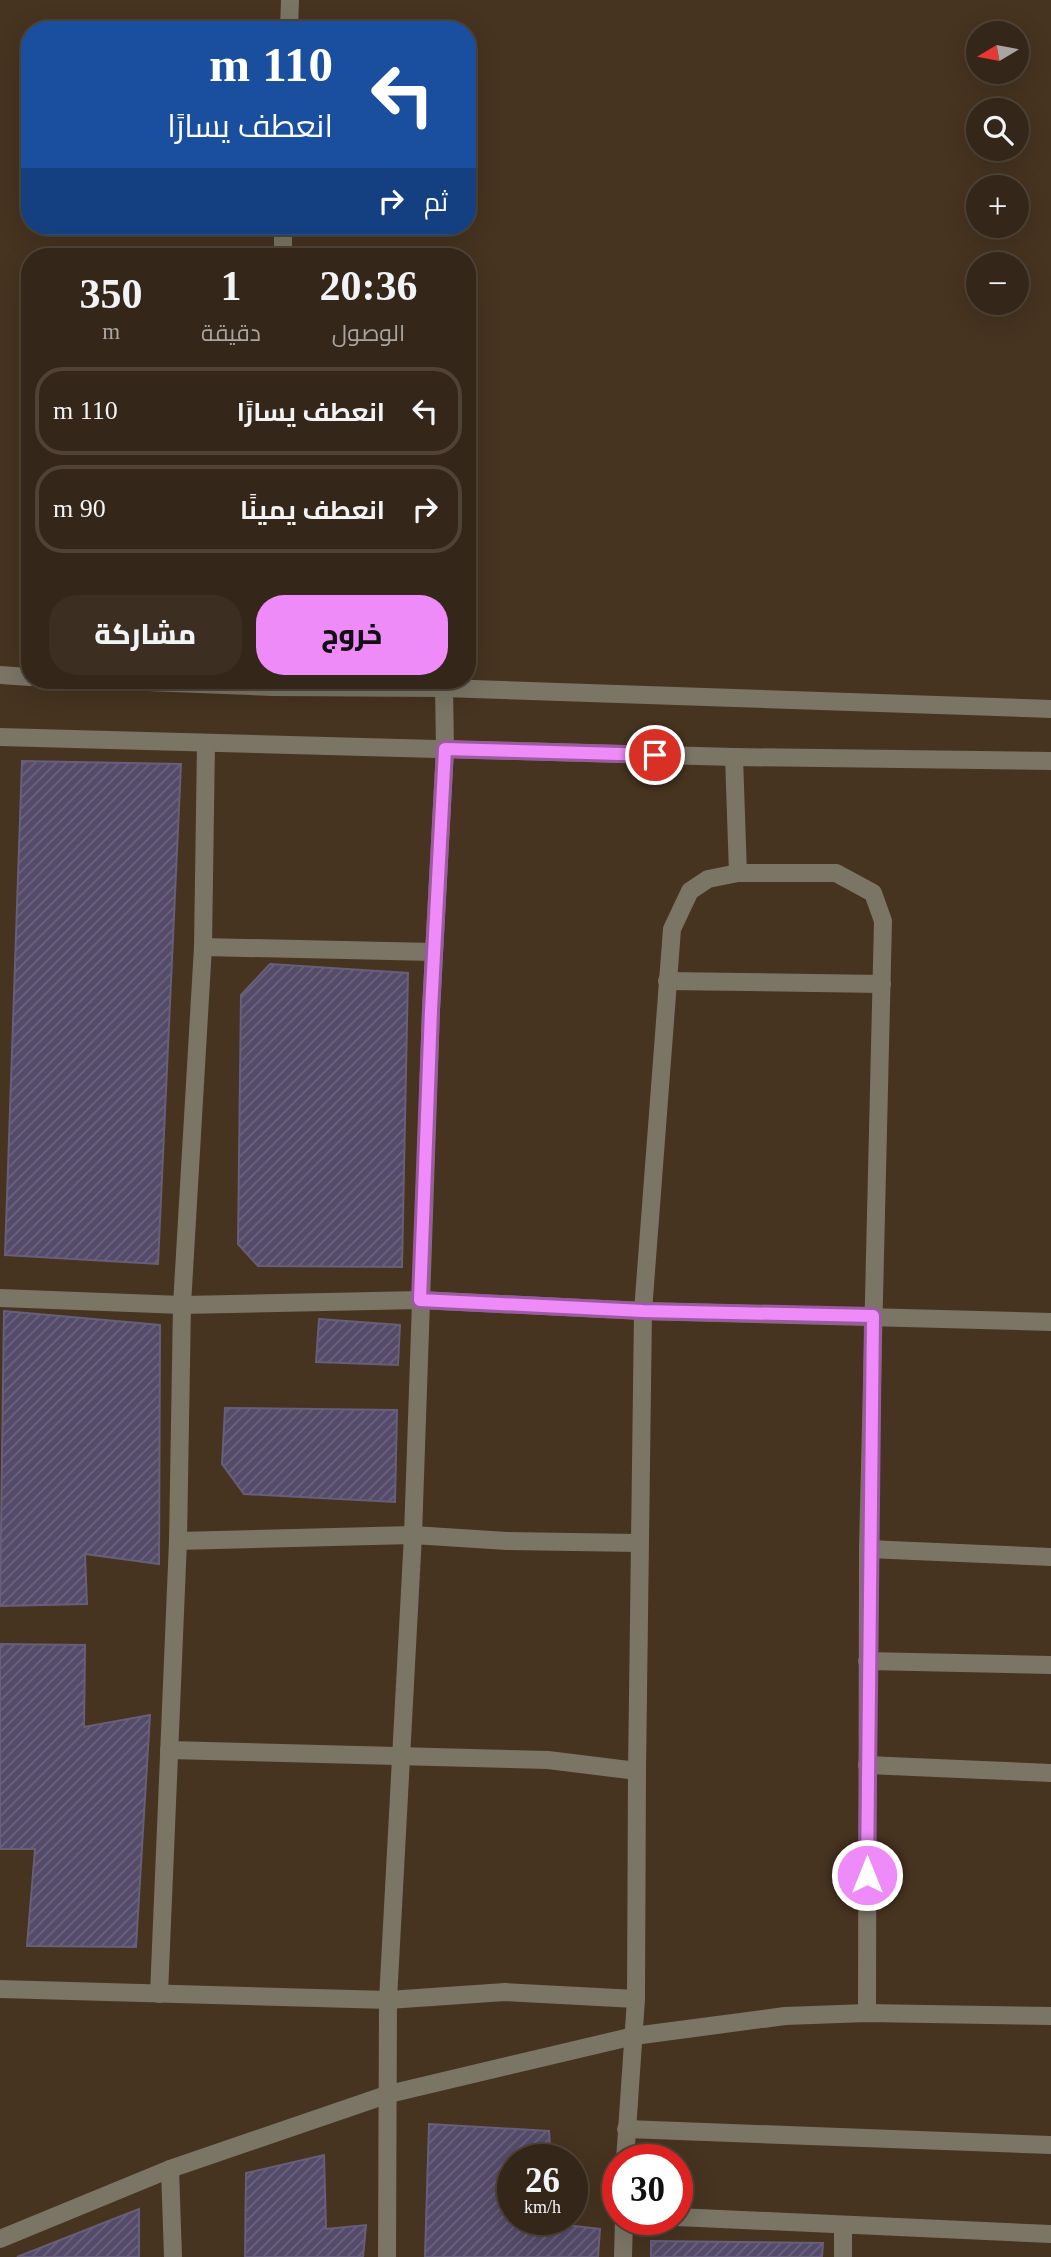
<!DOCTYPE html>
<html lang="ar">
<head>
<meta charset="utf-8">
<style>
	body { margin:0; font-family:"Times New Roman",Cairo,serif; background:#3c2e21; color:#f1f3f6; direction:rtl; height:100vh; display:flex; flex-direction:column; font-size:26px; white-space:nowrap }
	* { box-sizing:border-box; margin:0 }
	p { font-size:23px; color:#a9a5a2 }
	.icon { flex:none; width:38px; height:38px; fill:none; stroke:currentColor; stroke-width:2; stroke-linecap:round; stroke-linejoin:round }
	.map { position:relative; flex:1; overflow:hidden; direction:ltr }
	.panel { position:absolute; left:21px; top:248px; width:455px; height:441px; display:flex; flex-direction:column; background:#342618; border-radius:28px; box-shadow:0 7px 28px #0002,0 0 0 2px #4e4337; direction:rtl }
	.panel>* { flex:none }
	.guide { position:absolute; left:21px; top:21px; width:455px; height:214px; border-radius:28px; box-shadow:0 7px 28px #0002,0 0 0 2px #4e4337; direction:rtl; background:#1a4fa0; color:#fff; overflow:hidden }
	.needle { width:46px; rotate:260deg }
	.controls { position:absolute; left:966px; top:21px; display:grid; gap:14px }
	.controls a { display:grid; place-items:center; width:63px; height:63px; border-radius:50%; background:#342618; box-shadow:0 7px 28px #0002,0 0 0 2px #4e4337; font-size:35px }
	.speed { position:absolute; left:497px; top:2144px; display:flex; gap:14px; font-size:35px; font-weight:700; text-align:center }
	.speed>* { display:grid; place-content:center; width:91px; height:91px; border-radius:50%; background:#342618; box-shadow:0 7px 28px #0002,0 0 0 2px #4e4337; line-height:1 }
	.speed small { font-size:18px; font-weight:400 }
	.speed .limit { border:10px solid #d22; background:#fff; color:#111 }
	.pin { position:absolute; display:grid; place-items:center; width:60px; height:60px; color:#fff; margin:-30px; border:4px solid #fff; border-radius:50%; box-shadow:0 2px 7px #0007 }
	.me { position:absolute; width:77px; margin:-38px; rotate:0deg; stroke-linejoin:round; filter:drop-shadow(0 0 5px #0008) }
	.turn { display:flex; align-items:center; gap:24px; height:147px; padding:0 28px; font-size:32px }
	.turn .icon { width:91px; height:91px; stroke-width:2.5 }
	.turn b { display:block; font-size:49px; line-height:60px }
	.then { display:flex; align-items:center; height:66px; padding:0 28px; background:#0003; gap:14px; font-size:26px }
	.eta { display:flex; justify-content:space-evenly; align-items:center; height:119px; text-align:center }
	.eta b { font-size:42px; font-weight:800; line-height:49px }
	.cta { display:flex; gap:14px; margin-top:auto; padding:14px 28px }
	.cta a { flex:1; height:80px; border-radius:28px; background:#ee8bf8; color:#111; font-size:28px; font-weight:800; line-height:80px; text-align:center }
	.cta a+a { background:#3c2e21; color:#f1f3f6 }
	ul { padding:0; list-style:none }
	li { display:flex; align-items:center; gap:21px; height:88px; margin:0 14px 10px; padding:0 14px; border:4px solid #4e4337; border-radius:28px }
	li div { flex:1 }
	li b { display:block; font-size:26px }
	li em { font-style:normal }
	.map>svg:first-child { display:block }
</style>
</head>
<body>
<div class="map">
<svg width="1051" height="2257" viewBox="0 0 1051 2257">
	<defs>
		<pattern id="building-hatch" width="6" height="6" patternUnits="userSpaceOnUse" patternTransform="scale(1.75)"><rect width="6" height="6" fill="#544a6a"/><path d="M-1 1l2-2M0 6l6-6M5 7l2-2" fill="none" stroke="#6c637e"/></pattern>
	</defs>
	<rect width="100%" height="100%" fill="#463320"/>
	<g fill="url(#building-hatch)" stroke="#675f79" stroke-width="2">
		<polygon points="22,761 181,764 158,1264 5,1255"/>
		<polygon points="270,964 408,973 402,1267 258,1266 238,1244 241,995"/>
		<polygon points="4,1311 160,1325 159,1564 85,1554 87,1604 0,1606"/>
		<polygon points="319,1319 400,1325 398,1365 316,1362"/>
		<polygon points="225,1408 397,1410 395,1502 244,1494 222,1464"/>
		<polygon points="0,1644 85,1645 84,1727 150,1715 136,1947 27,1946 35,1849 0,1849"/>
		<polygon points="429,2124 549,2131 551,2160 513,2160 513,2219 557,2219 557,2224 600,2229 598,2257 425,2257"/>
		<polygon points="324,2155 326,2229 366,2225 363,2257 245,2257 246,2173"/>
		<polygon points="139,2209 139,2257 17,2257"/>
		<polygon points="651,2241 823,2243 822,2257 651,2257"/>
	</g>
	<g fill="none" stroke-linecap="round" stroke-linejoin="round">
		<g stroke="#7a7565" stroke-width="18">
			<polyline points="289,30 290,0"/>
			<polyline points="283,257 283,226"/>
			<polyline points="0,675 30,677"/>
			<polyline points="123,681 273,687 444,688 1051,709"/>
			<polyline points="0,737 734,757 1051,761"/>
			<polyline points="734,757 738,873"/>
			<polyline points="203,947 434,952"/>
			<polyline points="667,981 882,984"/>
			<polyline points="0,1298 182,1305 420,1300 643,1311 1051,1322"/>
			<polyline points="178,1541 413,1535 507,1541 638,1543"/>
			<polyline points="868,1549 1051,1557"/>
			<polyline points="867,1661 1051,1665"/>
			<polyline points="169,1750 548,1760 637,1771 636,1999 625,2160"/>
			<polyline points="867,1765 1051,1773"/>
			<polyline points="637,1771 643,1311 672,929 690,891 708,879 738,873 836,873 873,893 883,921 868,1549 867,2013"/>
			<polyline points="0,1989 388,2000 505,1992 636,1999"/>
			<polyline points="159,1994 178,1541 182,1305 203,947 206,743"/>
			<polyline points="626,2129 1051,2145"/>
			<polyline points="170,2169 173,2257"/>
			<polyline points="677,2217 1051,2234"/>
			<polyline points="843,2225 843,2257"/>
			<polyline points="0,2239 170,2169 389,2094 634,2036 785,2016 867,2013 1051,2016"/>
			<polyline points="387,2257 388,2000 413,1535 431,1010 445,749 444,688"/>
			<polyline points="623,2257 624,2219"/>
		</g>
	</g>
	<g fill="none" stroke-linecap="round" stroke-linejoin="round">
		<defs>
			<polyline id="route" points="655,755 445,749 431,1010 420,1300 643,1311 873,1316 867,1875"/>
		</defs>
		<use href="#route" stroke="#9b5aa1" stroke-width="18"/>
		<use href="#route" stroke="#ee8bf8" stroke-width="12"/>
	</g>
</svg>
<div class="controls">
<a><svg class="needle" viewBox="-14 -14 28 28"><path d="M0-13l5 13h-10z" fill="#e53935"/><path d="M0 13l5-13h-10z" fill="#a9a5a2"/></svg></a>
<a><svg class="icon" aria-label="search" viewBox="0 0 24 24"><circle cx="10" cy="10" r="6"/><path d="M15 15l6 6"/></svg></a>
<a>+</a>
<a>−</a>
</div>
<div class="speed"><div>26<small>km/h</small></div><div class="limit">30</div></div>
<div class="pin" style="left:655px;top:755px;background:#d93025"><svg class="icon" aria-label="arrive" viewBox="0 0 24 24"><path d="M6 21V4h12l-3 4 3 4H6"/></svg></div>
<svg class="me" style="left:867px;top:1875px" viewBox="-20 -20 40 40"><circle r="17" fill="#ee8bf8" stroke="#fff" stroke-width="3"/><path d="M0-11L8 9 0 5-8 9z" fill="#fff"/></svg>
<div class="guide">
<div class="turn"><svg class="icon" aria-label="left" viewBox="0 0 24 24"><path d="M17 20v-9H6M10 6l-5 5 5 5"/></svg><div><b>110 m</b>انعطف يسارًا</div></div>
<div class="then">ثم<svg class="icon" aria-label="right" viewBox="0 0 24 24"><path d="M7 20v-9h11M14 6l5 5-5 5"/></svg></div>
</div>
<section class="panel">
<div class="eta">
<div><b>20:36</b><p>الوصول</p></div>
<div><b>1</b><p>دقيقة</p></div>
<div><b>350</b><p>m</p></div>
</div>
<ul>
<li><svg class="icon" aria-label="left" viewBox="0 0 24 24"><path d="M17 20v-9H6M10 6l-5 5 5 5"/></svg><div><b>انعطف يسارًا</b></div><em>110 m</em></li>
<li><svg class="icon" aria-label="right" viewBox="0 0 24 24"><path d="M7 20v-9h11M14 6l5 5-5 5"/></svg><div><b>انعطف يمينًا</b></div><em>90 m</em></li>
</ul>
<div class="cta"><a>خروج</a><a>مشاركة</a></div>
</section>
</div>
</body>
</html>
